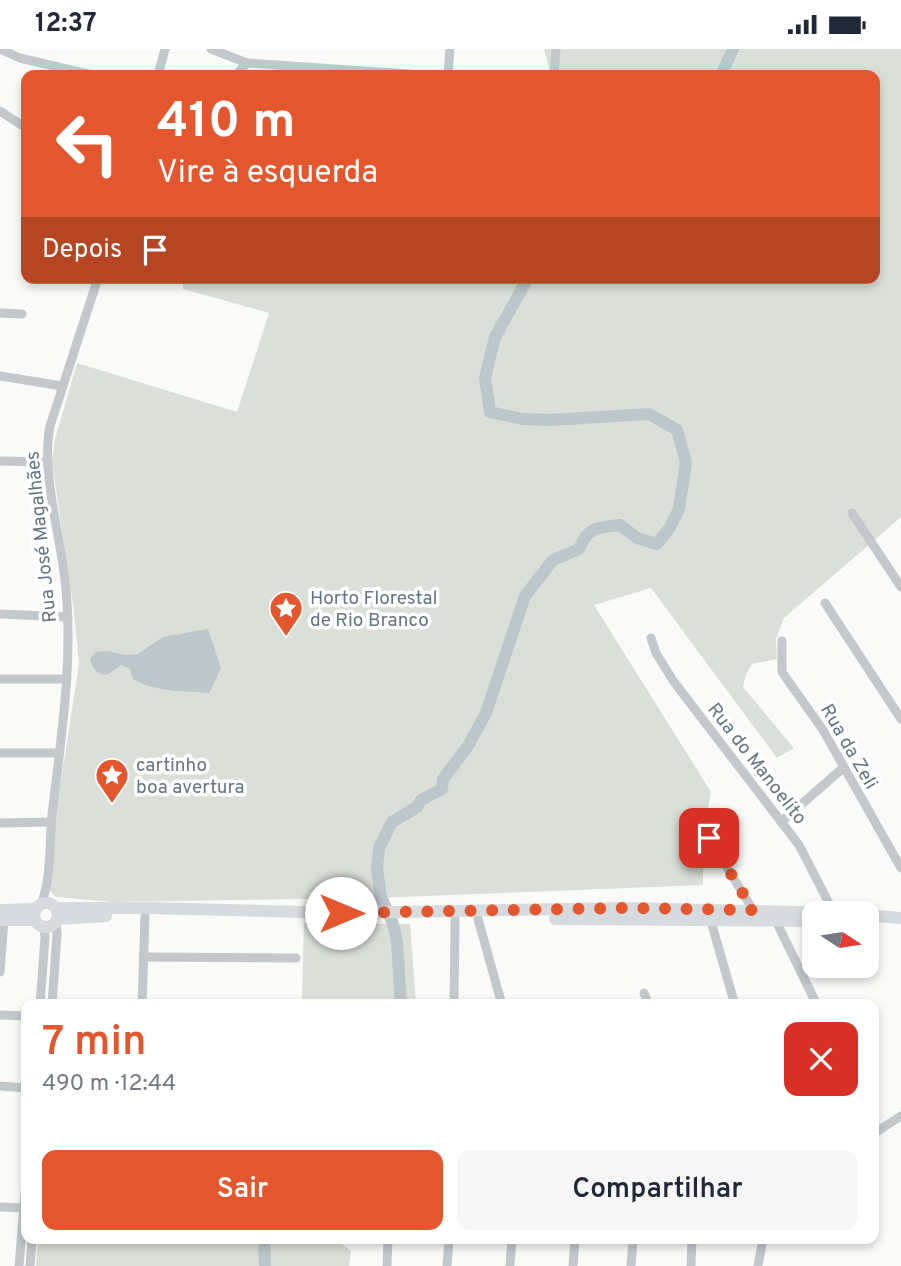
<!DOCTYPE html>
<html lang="pt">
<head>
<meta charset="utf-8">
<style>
	body { margin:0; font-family:Overpass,sans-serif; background:#f6f6f7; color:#1f2937; height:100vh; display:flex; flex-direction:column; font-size:26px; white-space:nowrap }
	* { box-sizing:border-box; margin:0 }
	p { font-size:23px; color:#747a83 }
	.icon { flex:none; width:38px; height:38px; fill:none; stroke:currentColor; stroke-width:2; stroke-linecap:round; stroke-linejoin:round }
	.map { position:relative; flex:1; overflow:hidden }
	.details { position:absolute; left:21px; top:950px; width:858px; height:245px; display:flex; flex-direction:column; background:#fff; border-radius:14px; box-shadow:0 4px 10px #0003 }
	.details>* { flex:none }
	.banner { position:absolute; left:21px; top:21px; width:859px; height:214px; border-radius:14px; box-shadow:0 4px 10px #0003; background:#e4572e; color:#fff; overflow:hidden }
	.needle { width:46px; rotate:102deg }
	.controls { position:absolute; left:802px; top:852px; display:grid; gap:14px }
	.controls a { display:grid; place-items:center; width:77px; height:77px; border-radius:14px; background:#fff; box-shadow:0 4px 10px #0003; font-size:35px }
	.pin { position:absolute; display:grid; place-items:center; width:60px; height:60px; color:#fff; margin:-30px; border-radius:14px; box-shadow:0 4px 10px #0006 }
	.me { position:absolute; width:77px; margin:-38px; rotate:90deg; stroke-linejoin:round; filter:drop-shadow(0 0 5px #0008) }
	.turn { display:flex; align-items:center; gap:24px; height:147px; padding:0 21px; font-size:32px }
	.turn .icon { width:91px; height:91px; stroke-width:2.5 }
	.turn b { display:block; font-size:49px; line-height:60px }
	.then { display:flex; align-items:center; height:66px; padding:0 21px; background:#0003; gap:14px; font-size:26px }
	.round { display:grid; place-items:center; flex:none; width:74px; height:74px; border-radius:14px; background:#f6f6f7 }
	.head { display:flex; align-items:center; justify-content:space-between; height:119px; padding:0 21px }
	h1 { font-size:42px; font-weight:600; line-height:52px; color:#e4572e }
	.button { display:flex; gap:14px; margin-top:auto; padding:14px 21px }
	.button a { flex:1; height:80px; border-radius:14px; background:#e4572e; color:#fff; font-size:28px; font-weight:600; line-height:80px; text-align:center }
	.button a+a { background:#f6f6f7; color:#1f2937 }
	.status { display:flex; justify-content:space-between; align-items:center; height:49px; padding:0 35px; background:#fff; direction:ltr }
	.status svg { height:19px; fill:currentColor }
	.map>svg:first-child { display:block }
</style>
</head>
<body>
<div class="status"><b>12:37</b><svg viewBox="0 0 49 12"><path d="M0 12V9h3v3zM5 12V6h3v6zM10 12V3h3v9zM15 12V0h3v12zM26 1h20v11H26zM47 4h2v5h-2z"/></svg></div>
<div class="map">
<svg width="901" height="1217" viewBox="0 0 901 1217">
	<rect width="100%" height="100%" fill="#fafaf8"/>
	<g fill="#dadfd7">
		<polygon points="544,0 901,0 901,468 784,569 776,590 777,610 752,615 746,625 743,638 794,699 777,709 651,539 594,556 711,743 703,788 703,836 374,849 112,853 56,848 50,842 57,757 79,615 74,563 52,413 55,390 77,314 237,363 269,264 183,240 183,229 875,229 875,26 551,26"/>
		<polygon points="304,874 410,875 416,955 292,955 293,952 302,950"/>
		<polygon points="38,1190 335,1190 351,1202 349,1217 36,1217"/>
	</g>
	<path fill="#bbc7cb" d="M 208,580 L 221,619 L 209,644 C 183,642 155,643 133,630 L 130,620 L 121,616 L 107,626 C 96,624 93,621 90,610 L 96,603 L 108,602 L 125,606 L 138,605 L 163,588 Z"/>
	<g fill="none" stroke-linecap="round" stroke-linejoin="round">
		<g stroke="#bbc7cb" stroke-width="12">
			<polyline points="721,26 733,0"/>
			<path d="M 401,956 L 397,892 L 392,872 L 381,848 L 377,819 L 379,799 L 392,773 L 417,758 L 421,751 L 442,740 L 443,730 L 468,697 L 486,664 L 525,547 L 553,511 L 579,500 C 588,478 598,478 620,476 L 637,489 L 657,495 L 670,478 L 679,460 L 686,413 L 677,381 L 649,365 L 550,371 L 522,370 L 490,363 L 485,329 L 495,288 L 528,229"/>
			<polyline points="264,1190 265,1217"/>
		</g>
		<g stroke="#c3c8cc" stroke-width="9">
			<polyline points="0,0 20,9 92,26"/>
			<polyline points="211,0 247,14 424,26"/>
			<polyline points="158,26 165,0"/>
			<polyline points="236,26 247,14"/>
			<polyline points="448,26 450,0"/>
			<polyline points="554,26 556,0"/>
			<polyline points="0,62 26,79"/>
			<polyline points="0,264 22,265"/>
			<polyline points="0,327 62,337"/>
			<polyline points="0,412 47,413"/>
			<polyline points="852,464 901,538"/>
			<polyline points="825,554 901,670"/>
			<polyline points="0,565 68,568"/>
			<polyline points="651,589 656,604 674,633 799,796 834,864"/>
			<polyline points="782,592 782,623 823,681 901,819"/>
			<polyline points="0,630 67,630"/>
			<polyline points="0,704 59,704"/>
			<polyline points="781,773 843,719"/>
			<polyline points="0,774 51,773"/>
			<polyline points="709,789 753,861"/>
			<path d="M 41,856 C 52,826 49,797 52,766 C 61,688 74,610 65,531 C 60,485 41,422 50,377 L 98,229"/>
			<polyline points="710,869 735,956"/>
			<polyline points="478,870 502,956"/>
			<polyline points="775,870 817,956"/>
			<polyline points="144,908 296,909"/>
			<polyline points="0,923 4,871"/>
			<polyline points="644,944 649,956"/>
			<polyline points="40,956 45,888 44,878"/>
			<polyline points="52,956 57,885 56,873"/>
			<polyline points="142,956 145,867"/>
			<polyline points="454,956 455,870"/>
			<polyline points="0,966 26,967"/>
			<polyline points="0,1037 26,1039"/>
			<polyline points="873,1085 901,1067"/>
			<polyline points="0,1158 24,1159"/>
			<polyline points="19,1217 26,1133"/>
			<polyline points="30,1217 32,1190"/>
			<polyline points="387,1217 388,1190"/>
			<polyline points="447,1217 449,1190"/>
			<polyline points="510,1217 512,1190"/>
			<polyline points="573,1217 575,1190"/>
			<polyline points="631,1217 633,1190"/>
			<polyline points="691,1217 692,1190"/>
			<polyline points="758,1217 763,1190"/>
		</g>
		<g stroke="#d6dbdf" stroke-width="12">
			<circle cx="46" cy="866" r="12"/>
			<polyline points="56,859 149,859 341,864 625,859 844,864"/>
			<polyline points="0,861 36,860"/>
			<polyline points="866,866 901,869"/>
			<polyline points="57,870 106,867"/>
			<polyline points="555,870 814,872"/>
			<polyline points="0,871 35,871"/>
		</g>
	</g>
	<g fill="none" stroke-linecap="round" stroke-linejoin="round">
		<polyline stroke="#e4572e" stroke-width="12" stroke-dasharray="0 21.6" points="341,864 625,859 753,861 709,789"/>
	</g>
	<defs>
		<symbol id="sight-pin" viewBox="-11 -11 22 30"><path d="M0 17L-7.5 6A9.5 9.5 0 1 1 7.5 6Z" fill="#e4572e" stroke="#fff"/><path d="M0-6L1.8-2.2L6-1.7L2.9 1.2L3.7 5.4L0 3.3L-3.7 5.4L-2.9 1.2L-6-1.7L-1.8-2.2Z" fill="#fff"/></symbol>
	</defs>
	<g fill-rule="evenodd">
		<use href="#sight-pin" x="267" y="540" width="38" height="52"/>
		<use href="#sight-pin" x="93" y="707" width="38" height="52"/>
	</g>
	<g text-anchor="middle" stroke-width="7" stroke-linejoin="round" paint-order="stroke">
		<g font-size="19" fill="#657683" stroke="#fff">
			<text transform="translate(40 488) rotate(-96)" y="7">Rua José Magalhães</text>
			<text transform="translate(850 697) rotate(60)" y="7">Rua da Zeli</text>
			<text transform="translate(758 714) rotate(52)" y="7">Rua do Manoelito</text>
		</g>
		<g font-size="19" fill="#657683" stroke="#fff" text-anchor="start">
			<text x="310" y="555">Horto Florestal<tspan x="310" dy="22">de Rio Branco</tspan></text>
			<text x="136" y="722">cartinho<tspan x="136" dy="22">boa avertura</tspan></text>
		</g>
	</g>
</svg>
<div class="controls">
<a><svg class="needle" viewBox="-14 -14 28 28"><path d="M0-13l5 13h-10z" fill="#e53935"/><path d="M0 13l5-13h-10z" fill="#747a83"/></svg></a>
</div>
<div class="pin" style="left:709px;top:789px;background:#d93025"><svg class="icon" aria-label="arrive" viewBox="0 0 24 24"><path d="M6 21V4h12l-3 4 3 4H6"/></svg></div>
<svg class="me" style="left:341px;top:864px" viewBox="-20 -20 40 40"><circle r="19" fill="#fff"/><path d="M0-13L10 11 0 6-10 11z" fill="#e4572e"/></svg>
<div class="banner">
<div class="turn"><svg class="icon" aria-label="left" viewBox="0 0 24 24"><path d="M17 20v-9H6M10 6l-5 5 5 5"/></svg><div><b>410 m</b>Vire à esquerda</div></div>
<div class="then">Depois<svg class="icon" aria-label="arrive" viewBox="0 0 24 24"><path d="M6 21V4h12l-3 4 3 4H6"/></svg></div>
</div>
<section class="details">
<div class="head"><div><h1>7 min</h1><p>490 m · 12:44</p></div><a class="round" style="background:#d93025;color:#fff"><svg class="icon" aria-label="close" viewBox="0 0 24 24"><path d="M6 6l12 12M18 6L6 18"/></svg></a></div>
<div class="button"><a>Sair</a><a>Compartilhar</a></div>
</section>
</div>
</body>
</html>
